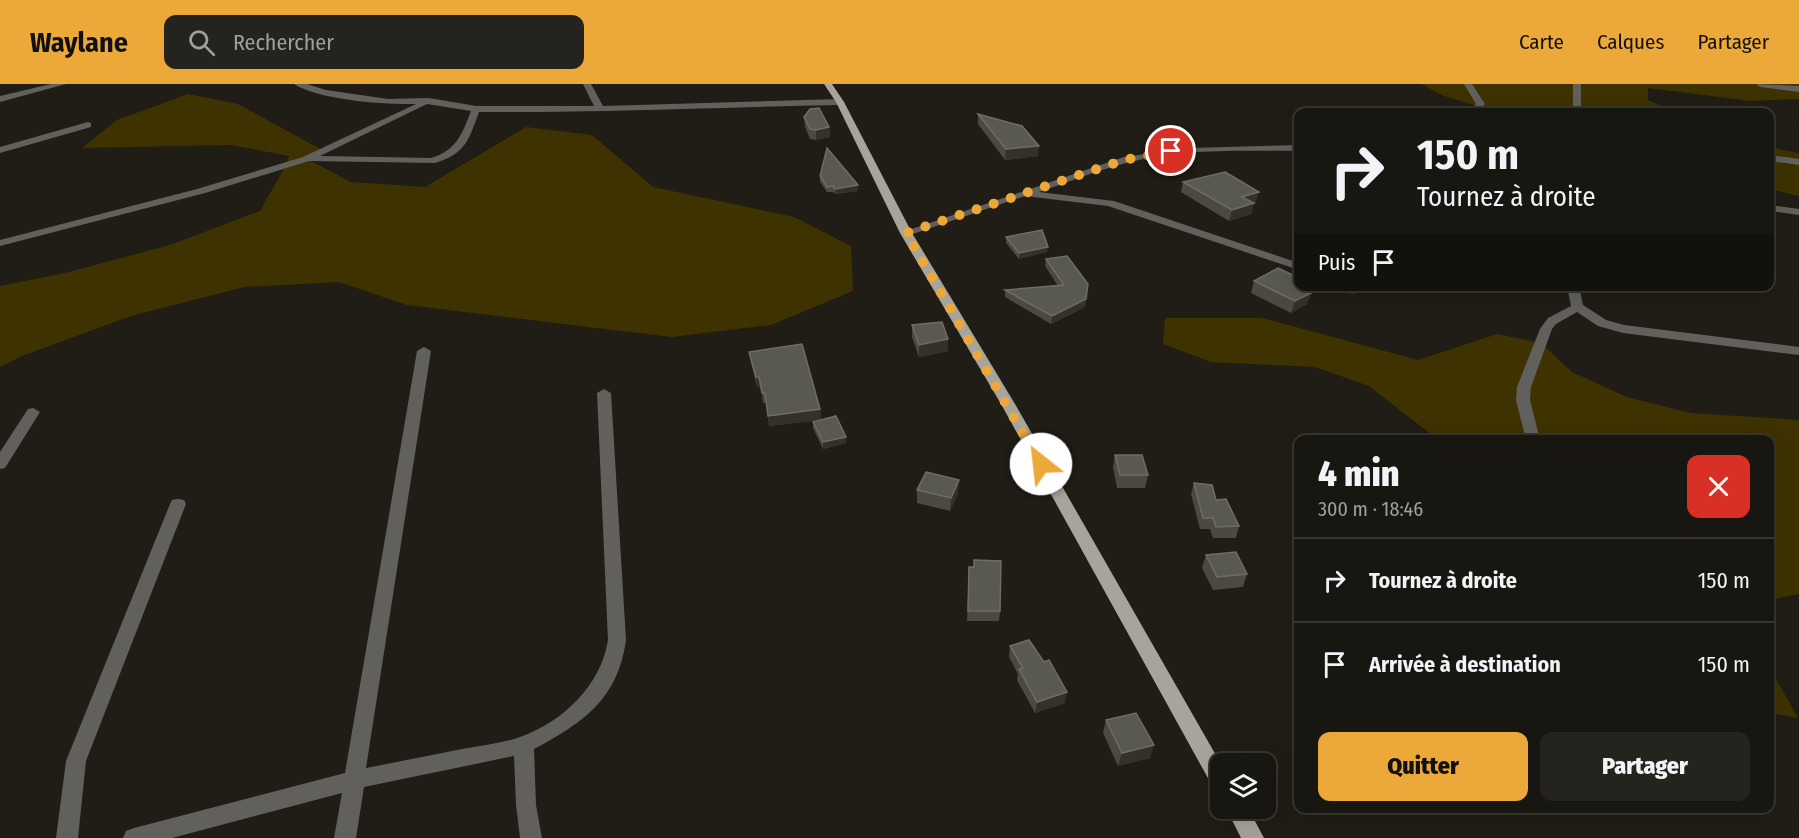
<!DOCTYPE html>
<html lang="fr">
<head>
<meta charset="utf-8">
<style>
	body { margin:0; font-family:"Fira Sans Condensed",sans-serif; background:#24231e; color:#f1f3f6; height:100vh; display:flex; flex-direction:column; font-size:22px; white-space:nowrap }
	* { box-sizing:border-box; margin:0 }
	p { font-size:20px; color:#9e9f9f }
	.icon { flex:none; width:33px; height:33px; fill:none; stroke:currentColor; stroke-width:2; stroke-linecap:round; stroke-linejoin:round }
	.map { position:relative; flex:1; overflow:hidden }
	.side { position:absolute; left:1294px; top:351px; width:480px; height:378px; display:flex; flex-direction:column; background:#171610; border-radius:12px; box-shadow:0 6px 24px #0002,0 0 0 2px #363530 }
	.side>* { flex:none }
	.guide { position:absolute; left:1294px; top:24px; width:480px; height:183px; border-radius:12px; box-shadow:0 6px 24px #0002,0 0 0 2px #363530; background:#171610; color:#f1f3f6; overflow:hidden }
	.controls { position:absolute; left:1210px; top:669px; display:grid; gap:12px }
	.controls a { display:grid; place-items:center; width:66px; height:66px; border-radius:12px; background:#171610; box-shadow:0 6px 24px #0002,0 0 0 2px #363530; font-size:30px }
	.pin { position:absolute; display:grid; place-items:center; width:51px; height:51px; color:#fff; margin:-26px; border:3px solid #fff; border-radius:50%; box-shadow:0 2px 6px #0007 }
	.me { position:absolute; width:66px; margin:-33px; rotate:331deg; stroke-linejoin:round; filter:drop-shadow(0 0 4px #0008) }
	.turn { display:flex; align-items:center; gap:21px; height:126px; padding:0 24px; font-size:27px }
	.turn .icon { width:78px; height:78px; stroke-width:2.5 }
	.turn b { display:block; font-size:42px; line-height:51px }
	.then { display:flex; align-items:center; height:57px; padding:0 24px; background:#0003; gap:12px; font-size:22px }
	.round { display:grid; place-items:center; flex:none; width:63px; height:63px; border-radius:12px; background:#24231e }
	.head { display:flex; align-items:center; justify-content:space-between; height:102px; padding:0 24px }
	h1 { font-size:36px; font-weight:800; line-height:45px }
	.action { display:flex; gap:12px; margin-top:auto; padding:12px 24px }
	.action a { flex:1; height:69px; border-radius:12px; background:#eca93a; color:#111; font-size:24px; font-weight:800; line-height:69px; text-align:center }
	.action a+a { background:#24231e; color:#f1f3f6 }
	ul { padding:0; list-style:none }
	li { display:flex; align-items:center; gap:18px; height:84px; padding:0 24px; border-top:2px solid #363530 }
	li div { flex:1 }
	li b { display:block; font-size:22px }
	li em { font-style:normal }
	header { display:flex; align-items:center; gap:36px; box-sizing:border-box; height:84px; padding:0 30px; background:#eca93a; color:#111 }
	header strong { font-size:28px }
	nav { display:flex; gap:33px; margin-inline-start:auto; font-size:21px }
	.search { width:420px; height:54px; background:#24231e; display:flex; align-items:center; gap:15px; box-sizing:border-box; padding:0 21px; border-radius:12px; color:#9e9f9f; font-size:22px }
	.map>svg:first-child { display:block }
</style>
</head>
<body>
<header>
<strong>Waylane</strong>
<div class="search"><svg class="icon" aria-label="search" viewBox="0 0 24 24"><circle cx="10" cy="10" r="6"/><path d="M15 15l6 6"/></svg>Rechercher</div>
<nav><a>Carte</a><a>Calques</a><a>Partager</a></nav>
</header>
<div class="map">
<svg width="1799" height="754" viewBox="0 0 1799 754">
	<rect width="100%" height="100%" fill="#1f1d15"/>
	<g fill="#3e3201">
		<polygon points="1421,0 1799,0 1799,15 1750,17 1648,4 1648,16 1674,28 1497,28 1444,12"/>
		<polygon points="188,10 238,20 324,67 307,75 351,98 425,103 526,43 592,51 653,103 794,133 851,162 853,207 771,241 672,253 407,221 339,198 244,203 131,232 22,272 0,283 0,202 65,189 170,161 260,127 286,81 289,72 231,61 82,64 117,36"/>
		<polygon points="1770,63 1799,69 1799,112 1770,105"/>
		<polygon points="1165,234 1263,234 1418,276 1497,250 1541,259 1572,288 1627,313 1691,329 1799,336 1799,510 1770,516 1770,356 1437,355 1369,302 1315,283 1211,278 1163,260"/>
		<polygon points="1770,584 1798,634 1770,629"/>
	</g>
	<g fill="none" stroke-linecap="round" stroke-linejoin="round">
		<g fill="#62605c" fill-rule="evenodd">
			<polygon points="51,0 66,0 0,18 0,12"/>
			<path d="M 294,0 L 307,0 L 326,6 L 388,15 L 429,14 L 476,22 L 594,22 L 583,0 L 591,0 L 603,22 L 840,15 L 844,18 L 840,21 C 720,23 600,29 479,28 C 469,55 466,70 435,79 L 309,77 L 205,109 L 0,162 L 0,156 L 197,105 L 303,73 L 416,20 C 387,21 318,16 294,0 ZM 427,20 L 471,27 C 462,50 457,66 431,74 L 320,72 Z"/>
			<polygon points="1464,0 1472,0 1485,20 1478,28 1470,28 1476,20"/>
			<rect x="1573" y="0" width="8" height="28"/>
			<polygon points="1756,0 1799,2 1799,8 1760,3"/>
			<polygon points="88,38 91,39 91,43 0,69 0,63"/>
			<path d="M 1299,61 L 1299,67 C 1242,67 1181,64 1126,79 C 1096,87 1068,98 1039,108 L 1114,117 L 1299,179 L 1299,186 L 1108,122 L 1025,112 L 910,151 L 906,152 L 900,149 L 1124,73 L 1189,64 Z"/>
			<polygon points="1770,71 1799,75 1799,81 1770,77"/>
			<polygon points="1770,121 1799,125 1799,131 1770,127"/>
			<polygon points="1567,202 1579,202 1583,221 1606,236 1624,241 1799,263 1799,271 1623,249 1598,242 1577,228 1556,240 1552,245 1531,303 1530,316 1540,356 1526,356 1516,316 1517,303 1540,245 1548,234 1571,222"/>
			<path d="M 424,263 L 431,267 L 366,684 C 397,678 427,672 457,666 C 477,662 500,660 520,653 C 563,638 601,601 608,556 L 597,309 L 604,305 L 611,309 L 626,556 C 618,615 583,639 534,665 L 536,721 L 542,754 L 520,754 L 516,721 L 514,672 L 364,703 L 356,754 L 334,754 L 342,709 L 172,754 L 123,754 L 126,747 L 134,744 L 345,689 L 417,267 Z"/>
			<polygon points="33,324 40,328 5,384 0,385 0,368 28,325"/>
			<polygon points="178,415 184,416 186,420 86,677 78,754 56,754 66,677 170,420 172,416"/>
		</g>
		<g fill="#a8a49c" fill-rule="evenodd">
			<polygon points="824,0 832,0 844,18 912,149 1015,320 1221,680 1221,707 1214,705 1001,320 900,149 836,18"/>
			<polygon points="1226,724 1248,724 1264,754 1241,754"/>
		</g>
	</g>
	<g fill="#4b4941">
		<polygon points="978,30 1038,72 1005,76 978,40"/>
		<polygon points="804,33 829,43 830,53 816,56 810,55 805,43"/>
		<polygon points="820,92 858,101 858,107 836,110 833,108 827,108 820,98"/>
		<polygon points="1183,98 1256,118 1254,119 1251,130 1229,137 1181,108"/>
		<polygon points="1006,153 1047,168 1019,175 1006,159"/>
		<polygon points="1046,175 1088,200 1085,223 1051,240 1005,213 1005,206 1058,202 1045,182"/>
		<polygon points="1254,197 1307,220 1291,229 1251,209"/>
		<polygon points="1340,202 1379,202 1352,210"/>
		<polygon points="912,241 948,255 948,267 919,273 912,253"/>
		<polygon points="749,268 820,325 821,336 769,342 766,319 763,319 761,303 757,303 751,278"/>
		<polygon points="813,338 846,353 846,359 823,365 813,344"/>
		<polygon points="1115,371 1148,391 1145,404 1117,404 1113,383"/>
		<polygon points="1194,399 1216,416 1239,442 1236,454 1213,454 1210,445 1200,445 1191,410"/>
		<polygon points="917,406 958,409 950,427 917,419"/>
		<polygon points="1206,471 1247,490 1243,503 1213,506 1202,484"/>
		<polygon points="969,483 1000,527 999,537 967,537"/>
		<polygon points="1010,562 1044,578 1065,619 1035,629 1017,596 1018,590 1009,573"/>
		<polygon points="1106,636 1150,674 1118,682 1103,649"/>
	</g>
	<g fill="#333129">
		<polygon points="829,43 830,53 816,56 816,46"/>
		<polygon points="1039,62 1038,72 1005,76 1006,65"/>
		<polygon points="858,101 858,107 836,110 835,105"/>
		<polygon points="1259,108 1256,118 1239,123 1242,113"/>
		<polygon points="1254,119 1251,130 1229,137 1232,126"/>
		<polygon points="1048,163 1047,168 1019,175 1019,169"/>
		<polygon points="1313,202 1315,202 1307,220 1291,229 1295,217"/>
		<polygon points="1354,202 1379,202 1352,210"/>
		<polygon points="1086,215 1085,223 1051,240 1052,232"/>
		<polygon points="948,255 948,267 919,273 919,261"/>
		<polygon points="756,293 759,293 761,303 757,303"/>
		<polygon points="820,325 821,336 769,342 768,332"/>
		<polygon points="846,353 846,359 823,365 823,358"/>
		<polygon points="959,396 958,409 950,427 951,414"/>
		<polygon points="1067,608 1065,619 1035,629 1037,618"/>
		<polygon points="1154,661 1150,674 1118,682 1122,669"/>
	</g>
	<g fill="#5a5951" stroke="#6e6d65" stroke-width="1.5">
		<polygon points="819,24 829,43 816,46 810,45 804,33 810,25"/>
		<polygon points="978,30 1022,42 1039,62 1006,65"/>
		<polygon points="827,64 858,101 835,105 833,102 827,103 820,92"/>
		<polygon points="1225,88 1259,108 1242,113 1254,119 1232,126 1183,98"/>
		<polygon points="1042,146 1048,163 1019,169 1006,153"/>
		<polygon points="1067,172 1088,200 1086,215 1052,232 1005,206 1064,201 1046,175"/>
		<polygon points="1278,184 1299,194 1299,202 1313,202 1311,209 1295,217 1254,197"/>
		<polygon points="942,238 948,255 919,261 912,241"/>
		<polygon points="802,260 820,325 768,332 765,309 762,309 759,293 756,293 749,268"/>
		<polygon points="836,332 846,353 823,358 813,338"/>
		<polygon points="1115,371 1142,371 1148,391 1120,391"/>
		<polygon points="926,388 959,396 951,414 917,406"/>
		<polygon points="1194,399 1212,401 1216,416 1226,415 1239,442 1216,443 1213,434 1203,434"/>
		<polygon points="1236,468 1247,490 1217,493 1206,471"/>
		<polygon points="974,476 1001,477 1000,527 968,527 969,483 974,483"/>
		<polygon points="1029,556 1044,578 1049,576 1067,608 1037,618 1019,585 1023,584 1010,562"/>
		<polygon points="1136,629 1154,661 1122,669 1106,636"/>
	</g>
	<g fill="none" stroke-linecap="round" stroke-linejoin="round">
		<polyline stroke="#eca93a" stroke-width="10" stroke-dasharray="0 18" points="1041,380 906,149 1124,76 1171,67"/>
	</g>
</svg>
<div class="controls">
<a><svg class="icon" aria-label="layers" viewBox="0 0 24 24"><path d="M12 4l9 5-9 5-9-5zM3 14l9 5 9-5"/></svg></a>
</div>
<div class="pin" style="left:1171px;top:67px;background:#d93025"><svg class="icon" aria-label="arrive" viewBox="0 0 24 24"><path d="M6 21V4h12l-3 4 3 4H6"/></svg></div>
<svg class="me" style="left:1041px;top:380px" viewBox="-20 -20 40 40"><circle r="19" fill="#fff"/><path d="M0-13L10 11 0 6-10 11z" fill="#eca93a"/></svg>
<div class="guide">
<div class="turn"><svg class="icon" aria-label="right" viewBox="0 0 24 24"><path d="M7 20v-9h11M14 6l5 5-5 5"/></svg><div><b>150 m</b>Tournez à droite</div></div>
<div class="then">Puis<svg class="icon" aria-label="arrive" viewBox="0 0 24 24"><path d="M6 21V4h12l-3 4 3 4H6"/></svg></div>
</div>
<section class="side">
<div class="head"><div><h1>4 min</h1><p>300 m · 18:46</p></div><a class="round" style="background:#d93025;color:#fff"><svg class="icon" aria-label="close" viewBox="0 0 24 24"><path d="M6 6l12 12M18 6L6 18"/></svg></a></div>
<ul>
<li><svg class="icon" aria-label="right" viewBox="0 0 24 24"><path d="M7 20v-9h11M14 6l5 5-5 5"/></svg><div><b>Tournez à droite</b></div><em>150 m</em></li>
<li><svg class="icon" aria-label="arrive" viewBox="0 0 24 24"><path d="M6 21V4h12l-3 4 3 4H6"/></svg><div><b>Arrivée à destination</b></div><em>150 m</em></li>
</ul>
<div class="action"><a>Quitter</a><a>Partager</a></div>
</section>
</div>
</body>
</html>
